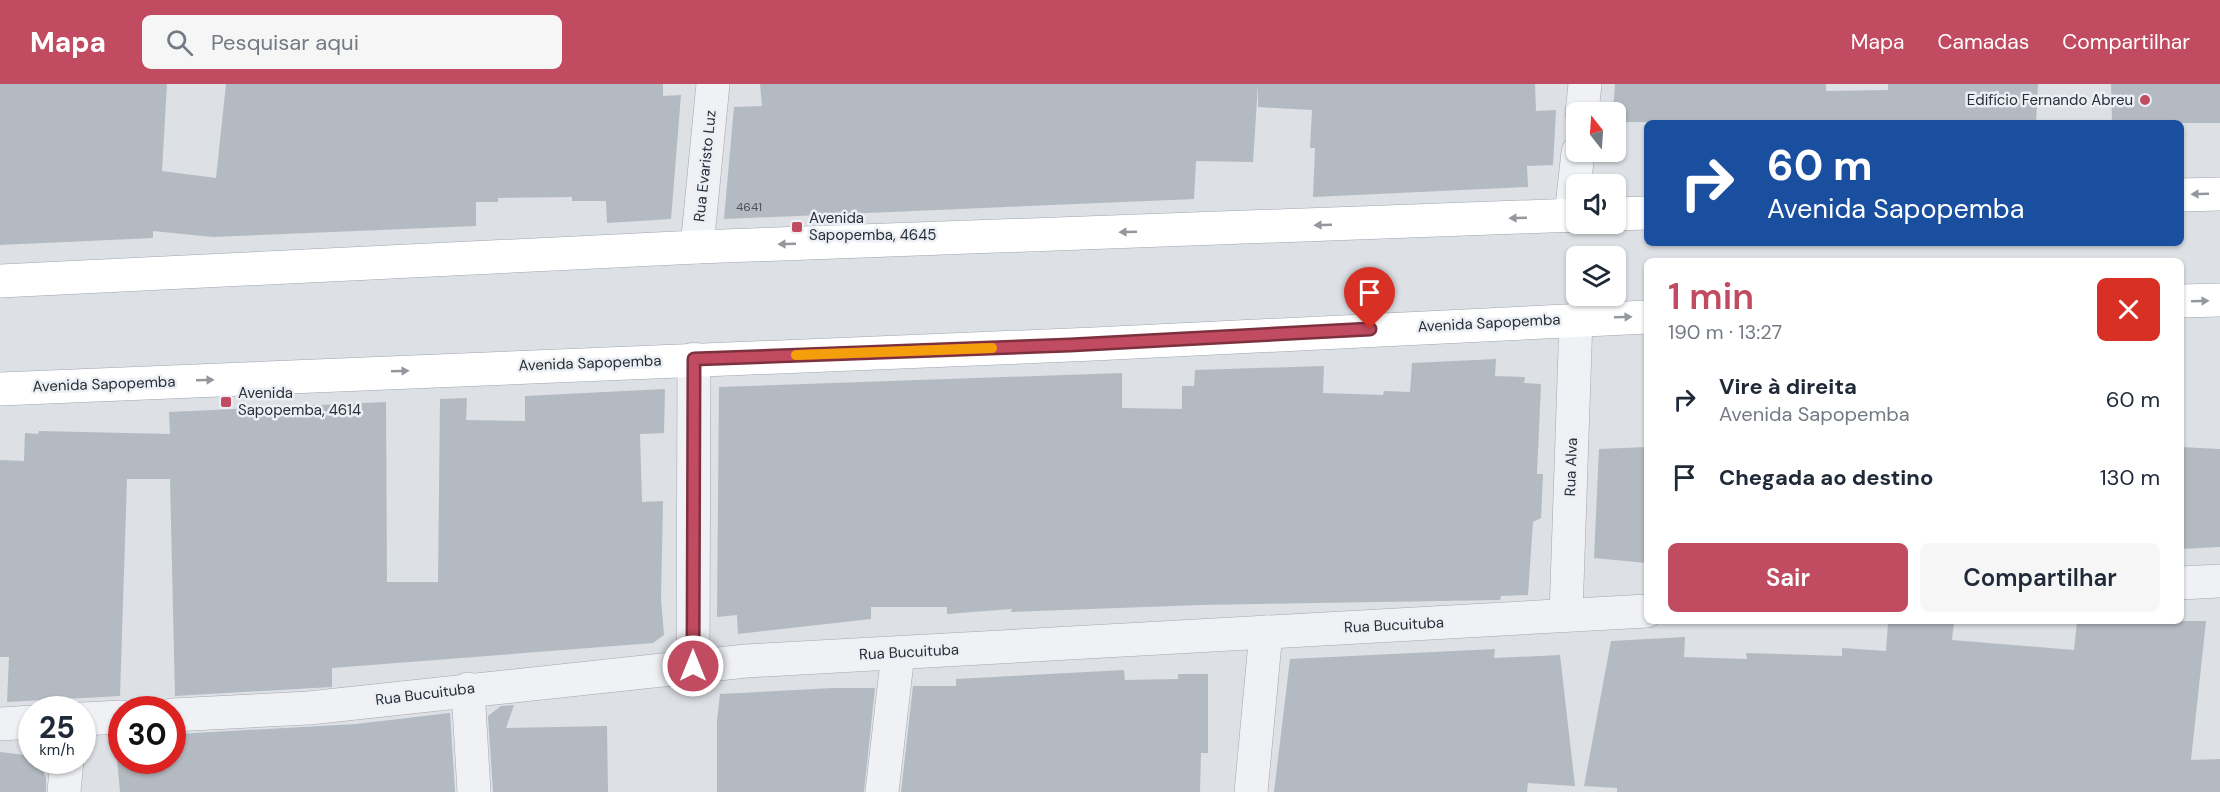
<!DOCTYPE html>
<html lang="pt">
<head>
<meta charset="utf-8">
<style>
	body { margin:0; font-family:"DM Sans",sans-serif; background:#f6f6f7; color:#1f2937; height:100vh; display:flex; flex-direction:column; font-size:22px; white-space:nowrap }
	* { box-sizing:border-box; margin:0 }
	p { font-size:20px; color:#747a83 }
	.icon { flex:none; width:33px; height:33px; fill:none; stroke:currentColor; stroke-width:2; stroke-linecap:round; stroke-linejoin:round }
	.map { position:relative; flex:1; overflow:hidden }
	.details { position:absolute; left:1644px; top:174px; width:540px; height:366px; display:flex; flex-direction:column; background:#fff; border-radius:9px; box-shadow:0 2px 4px #0004 }
	.details>* { flex:none }
	.banner { position:absolute; left:1644px; top:36px; width:540px; height:126px; border-radius:9px; box-shadow:0 2px 4px #0004; background:#1a4fa0; color:#fff; overflow:hidden }
	.needle { width:39px; rotate:343deg }
	.fabs { position:absolute; left:1566px; top:18px; display:grid; gap:12px }
	.fabs a { display:grid; place-items:center; width:60px; height:60px; border-radius:9px; background:#fff; box-shadow:0 2px 4px #0004; font-size:30px }
	.speed { position:absolute; left:18px; top:612px; display:flex; gap:12px; font-size:30px; font-weight:700; text-align:center }
	.speed>* { display:grid; place-content:center; width:78px; height:78px; border-radius:50%; background:#fff; box-shadow:0 2px 4px #0004; line-height:1 }
	.speed small { font-size:15px; font-weight:400 }
	.speed .limit { border:9px solid #d22; background:#fff; color:#111 }
	.pin { position:absolute; display:grid; place-items:center; width:51px; height:51px; color:#fff; margin:-62px -26px; border-radius:50% 50% 50% 0; rotate:-45deg; box-shadow:0 0 6px #0007 }
	.pin .icon { rotate:45deg }
	.me { position:absolute; width:66px; margin:-33px; rotate:0deg; stroke-linejoin:round; filter:drop-shadow(0 0 4px #0008) }
	.turn { display:flex; align-items:center; gap:21px; height:126px; padding:0 24px; font-size:27px }
	.turn .icon { width:78px; height:78px; stroke-width:2.5 }
	.turn b { display:block; font-size:42px; line-height:51px }
	.round { display:grid; place-items:center; flex:none; width:63px; height:63px; border-radius:9px; background:#f6f6f7 }
	.summary { display:flex; align-items:center; justify-content:space-between; height:102px; padding:0 24px }
	h1 { font-size:36px; font-weight:600; line-height:45px; color:#c14b60 }
	.action { display:flex; gap:12px; margin-top:auto; padding:12px 24px }
	.action a { flex:1; height:69px; border-radius:9px; background:#c14b60; color:#fff; font-size:24px; font-weight:600; line-height:69px; text-align:center }
	.action a+a { background:#f6f6f7; color:#1f2937 }
	ul { padding:0; list-style:none }
	li { display:flex; align-items:center; gap:18px; height:78px; padding:0 24px }
	li div { flex:1 }
	li b { display:block; font-size:22px }
	li em { font-style:normal }
	header { display:flex; align-items:center; gap:36px; box-sizing:border-box; height:84px; padding:0 30px; background:#c14b60; color:#fff }
	header strong { font-size:28px }
	nav { display:flex; gap:33px; margin-inline-start:auto; font-size:21px }
	.search { width:420px; height:54px; background:#f6f6f7; display:flex; align-items:center; gap:15px; box-sizing:border-box; padding:0 21px; border-radius:9px; color:#747a83; font-size:22px }
	.map>svg:first-child { display:block }
</style>
</head>
<body>
<header>
<strong>Mapa</strong>
<div class="search"><svg class="icon" aria-label="search" viewBox="0 0 24 24"><circle cx="10" cy="10" r="6"/><path d="M15 15l6 6"/></svg>Pesquisar aqui</div>
<nav><a>Mapa</a><a>Camadas</a><a>Compartilhar</a></nav>
</header>
<div class="map">
<svg width="2220" height="708" viewBox="0 0 2220 708">
	<rect width="100%" height="100%" fill="#dde0e5"/>
	<g fill="#b4bac1">
		<polygon points="0,0 167,0 162,87 216,94 226,0 663,0 663,12 681,11 671,135 607,139 606,117 572,117 572,113 498,114 498,118 476,118 476,142 213,153 153,147 153,154 0,161"/>
		<polygon points="760,0 1258,0 1253,78 1196,77 1194,115 724,135 734,23 762,22"/>
		<polygon points="1258,0 1535,0 1536,27 1556,26 1553,81 1527,82 1528,103 1313,113 1315,64 1310,64 1312,26 1258,23"/>
		<polygon points="1615,0 1826,0 1826,7 1888,6 1888,0 2038,0 2036,39 1616,38 1616,28 1613,28"/>
		<polygon points="2111,0 2220,0 2220,39 2112,39"/>
		<polygon points="1496,275 1495,292 1525,293 1524,299 1541,300 1537,390 1543,390 1541,434 1533,438 1528,511 1501,512 1500,516 1200,521 1011,528 1012,525 947,530 947,523 871,523 871,535 738,550 737,531 717,533 719,303 1122,289 1122,324 1182,325 1182,302 1194,302 1195,286 1324,282 1323,309 1383,311 1384,307 1410,308 1412,279"/>
		<polygon points="665,305 664,349 640,350 642,418 663,417 661,515 664,551 653,559 332,584 332,603 175,612 170,395 127,395 120,612 7,618 9,573 0,573 0,376 24,377 25,349 38,350 39,347 170,350 169,328 386,318 387,498 438,498 440,315 467,314 466,336 525,337 525,312"/>
		<polygon points="1647,363 1647,479 1594,474 1599,365"/>
		<polygon points="2181,363 2220,365 2220,463 2181,465"/>
		<polygon points="1911,537 1954,537 1952,556 2074,566 2077,537 2206,537 2191,676 2220,675 2220,708 1617,708 1617,704 1584,702 1611,557 1685,553 1684,573 1747,575 1746,569 1842,572 1842,564 1886,567 1888,539"/>
		<polygon points="1495,565 1494,574 1560,571 1575,702 1528,699 1527,708 1274,708 1290,575"/>
		<polygon points="1124,586 1125,596 1178,595 1178,590 1208,590 1208,669 1201,669 1200,708 901,708 913,602 956,602 956,595"/>
		<polygon points="833,604 875,604 864,708 717,708 717,636 720,610"/>
		<polygon points="514,621 506,644 607,642 608,708 493,708 488,632 501,622"/>
		<polygon points="450,629 455,708 120,708 116,664 122,664 122,676 172,676 172,658 178,657 177,650 356,640"/>
		<polygon points="0,668 32,672 32,676 38,676 46,694 46,708 0,708"/>
	</g>
	<g fill="none" stroke-linecap="round" stroke-linejoin="round">
		<defs>
			<g id="minor">
				<polyline points="1582,28 1585,0"/>
				<polyline points="1571,132 1578,68"/>
				<polyline points="697,163 713,0"/>
				<polyline points="2181,499 2220,497"/>
				<polyline points="1566,531 1576,235"/>
				<polyline points="693,582 694,275"/>
				<polyline points="468,605 474,708"/>
				<polyline points="172,631 309,624 746,577 1647,527"/>
				<polyline points="82,635 122,633"/>
				<polyline points="0,640 32,638"/>
				<polyline points="64,708 67,676"/>
				<polyline points="882,708 898,569"/>
				<polyline points="1251,708 1266,548"/>
			</g>
			<g id="major">
				<polyline points="2181,111 2220,110"/>
				<polyline points="1616,130 1647,129"/>
				<polyline points="0,197 697,163 1576,131"/>
				<polyline points="2181,217 2220,216"/>
				<polyline points="0,305 1094,260 1647,233"/>
			</g>
		</defs>
		<use href="#minor" stroke="#a3a7ae" stroke-width="34"/>
		<use href="#major" stroke="#9da5b0" stroke-width="34"/>
		<use href="#minor" stroke="#eff1f4" stroke-width="33"/>
		<use href="#major" stroke="#fff" stroke-width="33"/>
	</g>
	<defs><path id="oneway-solid" d="M-6-.8H1V-3.2L6.5 0L1 3.2V.8H-6Z" transform="scale(1.5)"/></defs>
	<g fill="#94979c">
		<use href="#oneway-solid" transform="translate(2200 110) rotate(178)"/>
		<use href="#oneway-solid" transform="translate(1518 134) rotate(178)"/>
		<use href="#oneway-solid" transform="translate(1323 141) rotate(178)"/>
		<use href="#oneway-solid" transform="translate(1128 148) rotate(178)"/>
		<use href="#oneway-solid" transform="translate(787 160) rotate(178)"/>
		<use href="#oneway-solid" transform="translate(2200 217) rotate(-2)"/>
		<use href="#oneway-solid" transform="translate(1623 233) rotate(-2)"/>
		<use href="#oneway-solid" transform="translate(400 287) rotate(-2)"/>
		<use href="#oneway-solid" transform="translate(205 296) rotate(-2)"/>
	</g>
	<g fill="none" stroke-linecap="round" stroke-linejoin="round">
		<defs>
			<polyline id="route" points="693,582 694,275 1070,261 1370,245"/>
		</defs>
		<use href="#route" stroke="#7d313e" stroke-width="15"/>
		<use href="#route" stroke="#c14b60" stroke-width="10"/>
		<polyline stroke="#f59e0b" stroke-width="10" points="796,271 992,264"/>
	</g>
	<g fill="#c14b60" stroke="#eceff3" stroke-width="2">
		<circle cx="2145" cy="16" r="6"/>
		<rect x="791" y="137" width="12" height="12" rx="3"/>
		<rect x="220" y="312" width="12" height="12" rx="3"/>
	</g>
	<g text-anchor="middle" stroke-width="5" stroke-linejoin="round" paint-order="stroke">
		<g font-size="12" fill="#4b525c">
			<text x="749" y="127">4641</text>
		</g>
		<g font-size="15" fill="#282f3a" stroke="#eceff3" text-anchor="start">
			<text x="2133" y="21" text-anchor="end">Edifício Fernando Abreu</text>
			<text x="809" y="139">Avenida<tspan x="809" dy="17">Sapopemba, 4645</tspan></text>
			<text x="238" y="314">Avenida<tspan x="238" dy="17">Sapopemba, 4614</tspan></text>
		</g>
		<g font-size="15" fill="#282f3a" stroke="#eceff3">
			<text transform="translate(705 82) rotate(-84)" y="5">Rua Evaristo Luz</text>
			<text transform="translate(1489 239) rotate(-3)" y="5">Avenida Sapopemba</text>
			<text transform="translate(590 279) rotate(-2)" y="5">Avenida Sapopemba</text>
			<text transform="translate(104 300) rotate(-2)" y="5">Avenida Sapopemba</text>
			<text transform="translate(1571 383) rotate(-88)" y="5">Rua Alva</text>
			<text transform="translate(1394 541) rotate(-3)" y="5">Rua Bucuituba</text>
			<text transform="translate(909 568) rotate(-3)" y="5">Rua Bucuituba</text>
			<text transform="translate(425 610) rotate(-7)" y="5">Rua Bucuituba</text>
		</g>
	</g>
</svg>
<div class="fabs">
<a><svg class="needle" viewBox="-14 -14 28 28"><path d="M0-13l5 13h-10z" fill="#e53935"/><path d="M0 13l5-13h-10z" fill="#747a83"/></svg></a>
<a><svg class="icon" aria-label="sound" viewBox="0 0 24 24"><path d="M4 9h4l5-4v14l-5-4H4zM17 9q2 3 0 6"/></svg></a>
<a><svg class="icon" aria-label="layers" viewBox="0 0 24 24"><path d="M12 4l9 5-9 5-9-5zM3 14l9 5 9-5"/></svg></a>
</div>
<div class="speed"><div>25<small>km/h</small></div><div class="limit">30</div></div>
<div class="pin" style="left:1370px;top:245px;background:#d93025"><svg class="icon" aria-label="arrive" viewBox="0 0 24 24"><path d="M6 21V4h12l-3 4 3 4H6"/></svg></div>
<svg class="me" style="left:693px;top:582px" viewBox="-20 -20 40 40"><circle r="17" fill="#c14b60" stroke="#fff" stroke-width="3"/><path d="M0-11L8 9 0 5-8 9z" fill="#fff"/></svg>
<div class="banner">
<div class="turn"><svg class="icon" aria-label="right" viewBox="0 0 24 24"><path d="M7 20v-9h11M14 6l5 5-5 5"/></svg><div><b>60 m</b>Avenida Sapopemba</div></div>
</div>
<section class="details">
<div class="summary"><div><h1>1 min</h1><p>190 m · 13:27</p></div><a class="round" style="background:#d93025;color:#fff"><svg class="icon" aria-label="close" viewBox="0 0 24 24"><path d="M6 6l12 12M18 6L6 18"/></svg></a></div>
<ul>
<li><svg class="icon" aria-label="right" viewBox="0 0 24 24"><path d="M7 20v-9h11M14 6l5 5-5 5"/></svg><div><b>Vire à direita</b><p>Avenida Sapopemba</p></div><em>60 m</em></li>
<li><svg class="icon" aria-label="arrive" viewBox="0 0 24 24"><path d="M6 21V4h12l-3 4 3 4H6"/></svg><div><b>Chegada ao destino</b></div><em>130 m</em></li>
</ul>
<div class="action"><a>Sair</a><a>Compartilhar</a></div>
</section>
</div>
</body>
</html>
